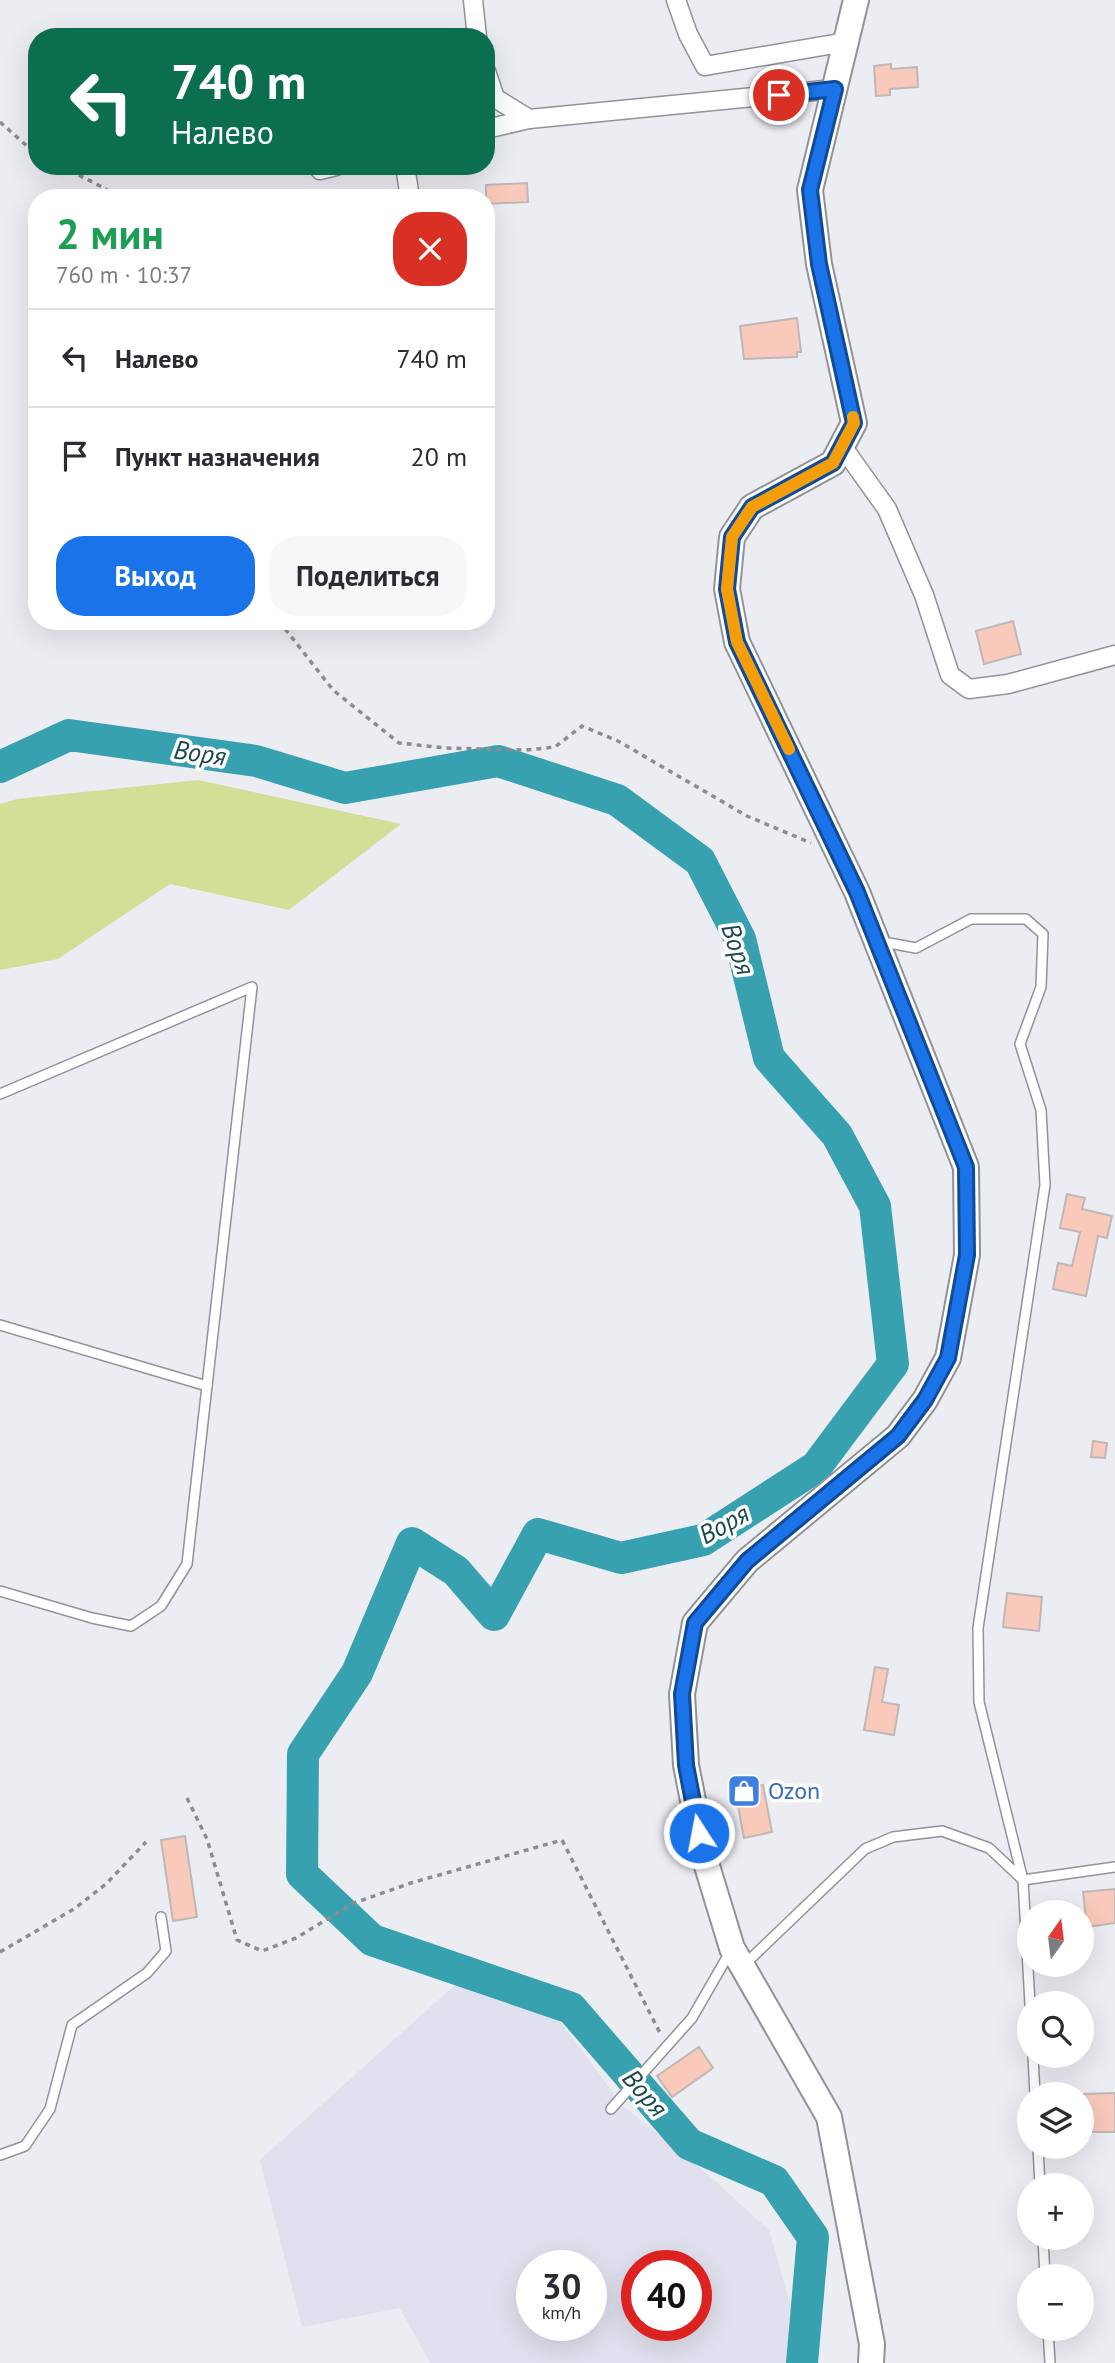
<!DOCTYPE html>
<html lang="ru">
<head>
<meta charset="utf-8">
<style>
	body { margin:0; font-family:"PT Sans",sans-serif; background:#f7f7f7; color:#2b2b33; height:100vh; display:flex; flex-direction:column; font-size:26px; white-space:nowrap }
	* { box-sizing:border-box; margin:0 }
	p { font-size:23px; color:#7c7c81 }
	.icon { flex:none; width:38px; height:38px; fill:none; stroke:currentColor; stroke-width:2; stroke-linecap:round; stroke-linejoin:round }
	.map { position:relative; flex:1; overflow:hidden }
	.panel { position:absolute; left:28px; top:189px; width:467px; height:441px; display:flex; flex-direction:column; background:#fff; border-radius:28px; box-shadow:0 7px 28px #0002 }
	.panel>* { flex:none }
	.top-card { position:absolute; left:28px; top:28px; width:467px; height:147px; border-radius:28px; box-shadow:0 7px 28px #0002; background:#0b6e4f; color:#fff; overflow:hidden }
	.needle { width:46px; rotate:14deg }
	.tools { position:absolute; left:1017px; top:1900px; display:grid; gap:14px }
	.tools a { display:grid; place-items:center; width:77px; height:77px; border-radius:50%; background:#fff; box-shadow:0 7px 28px #0002; font-size:35px }
	.speed { position:absolute; left:516px; top:2250px; display:flex; gap:14px; font-size:35px; font-weight:700; text-align:center }
	.speed>* { display:grid; place-content:center; width:91px; height:91px; border-radius:50%; background:#fff; box-shadow:0 7px 28px #0002; line-height:1 }
	.speed small { font-size:18px; font-weight:400 }
	.speed .limit { border:10px solid #d22; background:#fff; color:#111 }
	.pin { position:absolute; display:grid; place-items:center; width:60px; height:60px; color:#fff; margin:-30px; border:4px solid #fff; border-radius:50%; box-shadow:0 2px 7px #0007 }
	.me { position:absolute; width:77px; margin:-38px; rotate:349deg; stroke-linejoin:round; filter:drop-shadow(0 0 5px #0008) }
	.turn { display:flex; align-items:center; gap:24px; height:147px; padding:0 28px; font-size:32px }
	.turn .icon { width:91px; height:91px; stroke-width:2.5 }
	.turn b { display:block; font-size:49px; line-height:60px }
	.round { display:grid; place-items:center; flex:none; width:74px; height:74px; border-radius:28px; background:#f7f7f7 }
	.overview { display:flex; align-items:center; justify-content:space-between; height:119px; padding:0 28px }
	h1 { font-size:42px; font-weight:800; line-height:52px; color:#1e9e55 }
	.button { display:flex; gap:14px; margin-top:auto; padding:14px 28px }
	.button a { flex:1; height:80px; border-radius:28px; background:#1a73e8; color:#fff; font-size:28px; font-weight:800; line-height:80px; text-align:center }
	.button a+a { background:#f7f7f7; color:#2b2b33 }
	ul { padding:0; list-style:none }
	li { display:flex; align-items:center; gap:21px; height:98px; padding:0 28px; border-top:2px solid #e1e1e2 }
	li div { flex:1 }
	li b { display:block; font-size:26px }
	li em { font-style:normal }
	.map>svg:first-child { display:block }
</style>
</head>
<body>
<div class="map">
<svg width="1115" height="2363" viewBox="0 0 1115 2363">
	<rect width="100%" height="100%" fill="#ececf3"/>
	<path fill="#e0e0ee" fill-rule="evenodd" d="M 456,1984 L 559,2020 L 623,2106 L 705,2172 L 769,2230 L 790,2304 L 786,2363 L 430,2363 L 400,2308 L 302,2327 L 260,2160 ZM 532,2266 L 592,2266 L 592,2326 L 532,2326 ZM 637,2266 L 696,2266 L 696,2326 L 637,2326 Z"/>
	<polygon fill="#d1df97" points="198,780 401,824 289,910 170,884 58,959 0,970 0,804 17,799"/>
	<g fill="none" stroke-linecap="round" stroke-linejoin="round">
		<polyline stroke="#38a1af" stroke-width="32" points="0,767 69,735 256,761 345,788 498,761 617,800 700,861 740,939 769,1058 837,1135 875,1206 893,1364 816,1467 703,1540 621,1558 538,1534 494,1615 456,1571 412,1543 357,1673 303,1754 302,1874 372,1940 571,2008 689,2144 774,2181 813,2237 802,2363"/>
	</g>
	<g fill="#f9c9bc" stroke="#bfb8b6" stroke-width="2">
		<polygon points="891,64 891,69 917,67 918,87 890,89 890,95 876,96 874,66"/>
		<polygon points="527,183 528,202 486,204 486,185"/>
		<polygon points="797,318 801,352 797,352 797,357 744,359 740,326"/>
		<polygon points="1013,621 1021,654 984,664 976,631"/>
		<polygon points="1067,1194 1085,1198 1082,1209 1112,1216 1107,1238 1098,1236 1086,1296 1053,1289 1058,1263 1072,1266 1080,1232 1060,1228"/>
		<polygon points="1093,1441 1107,1443 1105,1458 1091,1457"/>
		<polygon points="1007,1593 1042,1597 1039,1631 1003,1627"/>
		<polygon points="875,1667 888,1669 882,1702 899,1705 894,1735 864,1730"/>
		<polygon points="763,1785 772,1832 744,1838 735,1790"/>
		<polygon points="185,1836 197,1917 173,1921 161,1840"/>
		<polygon points="1115,1889 1115,1923 1087,1927 1083,1892"/>
		<polygon points="699,2047 713,2068 672,2097 657,2076"/>
		<polygon points="1115,2093 1115,2132 1083,2132 1082,2094"/>
	</g>
	<g fill="none" stroke-linecap="round" stroke-linejoin="round">
		<defs>
			<g id="lane">
				<polyline points="0,1094 252,987 207,1386"/>
				<polyline points="0,1325 207,1386 187,1564 161,1606 131,1626 92,1618 0,1591"/>
				<polyline points="744,1965 865,1849 893,1837 942,1831 989,1848 1023,1880 979,1702 978,1628 1045,1185 1041,1110 1020,1044 1041,987 1043,934 1026,919 971,919 916,948 878,941"/>
				<polyline points="1030,2004 1023,1880 1115,1867"/>
				<polyline points="1033,2056 1035,2095"/>
				<polyline points="611,2109 692,2018 730,1952"/>
				<polyline points="1038,2147 1040,2186"/>
				<polyline points="0,2155 25,2146 50,2109 72,2025 147,1973 166,1951 161,1917"/>
				<polyline points="1043,2238 1045,2277"/>
				<polyline points="1048,2329 1050,2363"/>
			</g>
			<g id="street">
				<polyline points="473,0 477,37"/>
				<polyline points="676,0 688,34 705,66 846,42"/>
				<polyline points="486,71 495,98 529,119"/>
				<polyline points="486,129 529,119 835,89"/>
				<polyline points="405,166 410,198"/>
				<polyline points="320,170 336,166"/>
				<polyline points="842,446 887,509 924,595 950,675 969,689 1008,684 1115,655"/>
			</g>
			<polyline id="secondary" points="856,0 810,190 819,264 854,423 833,463 752,507 732,537 727,589 737,642 857,892 966,1167 967,1255 948,1358 925,1400 898,1436 747,1561 695,1623 682,1694 686,1765 704,1856 732,1948 829,2117 872,2344 871,2363"/>
		</defs>
		<use href="#lane" stroke="#929298" stroke-width="12"/>
		<use href="#street" stroke="#929298" stroke-width="21"/>
		<use href="#secondary" stroke="#929298" stroke-width="28"/>
		<g stroke="#8c8c91" stroke-width="3.5" stroke-dasharray="5 5" stroke-linecap="butt">
			<polyline points="0,122 37,155"/>
			<polyline points="61,166 106,189 117,198"/>
			<polyline points="279,621 333,690 399,743 446,748 526,750 555,747 582,726 618,741 747,816 811,843"/>
			<polyline points="187,1798 207,1839 237,1940 262,1951 296,1938 354,1903 411,1883 562,1840 660,2033"/>
			<polyline points="0,1952 74,1909 106,1884 146,1842"/>
		</g>
		<use href="#lane" stroke="#fff" stroke-width="9"/>
		<use href="#street" stroke="#fff" stroke-width="18"/>
		<use href="#secondary" stroke="#fff" stroke-width="24"/>
	</g>
	<g fill="none" stroke-linecap="round" stroke-linejoin="round">
		<defs>
			<polyline id="route" points="699,1833 686,1765 682,1694 695,1623 747,1561 898,1436 925,1400 948,1358 967,1255 966,1167 857,892 737,642 727,589 732,537 752,507 833,463 854,423 819,264 810,190 835,89 779,95"/>
		</defs>
		<use href="#route" stroke="#114b97" stroke-width="18"/>
		<use href="#route" stroke="#1a73e8" stroke-width="12"/>
		<polyline stroke="#f59e0b" stroke-width="12" points="789,749 737,642 727,589 732,537 752,507 833,463 854,423 853,417"/>
	</g>
	<defs>
		<symbol id="shop-square" viewBox="-11 -11 22 22"><rect x="-9" y="-9" width="18" height="18" rx="4" fill="#3f7fe0" stroke="#fff"/><path d="M-5-2.5h2.3a2.7 3.5 0 0 1 5.4 0H5L5.5 6h-11ZM-1.5-2.5h3a1.5 2.3 0 0 0-3 0Z" fill="#fff"/></symbol>
	</defs>
	<g fill-rule="evenodd">
		<use href="#shop-square" x="725" y="1772" width="38" height="38"/>
	</g>
	<g text-anchor="middle" stroke-width="7" stroke-linejoin="round" paint-order="stroke">
		<g font-size="24" fill="#366cbe" stroke="#fff" text-anchor="start">
			<text x="768" y="1799">Ozon</text>
		</g>
		<g font-size="26" font-style="italic" fill="#1a484e" stroke="#fff">
			<text transform="translate(200 753) rotate(8)" y="9">Воря</text>
			<text transform="translate(738 949) rotate(71)" y="9">Воря</text>
			<text transform="translate(724 1524) rotate(-29)" y="9">Воря</text>
			<text transform="translate(645 2093) rotate(49)" y="9">Воря</text>
		</g>
	</g>
</svg>
<div class="tools">
<a><svg class="needle" viewBox="-14 -14 28 28"><path d="M0-13l5 13h-10z" fill="#e53935"/><path d="M0 13l5-13h-10z" fill="#7c7c81"/></svg></a>
<a><svg class="icon" aria-label="search" viewBox="0 0 24 24"><circle cx="10" cy="10" r="6"/><path d="M15 15l6 6"/></svg></a>
<a><svg class="icon" aria-label="layers" viewBox="0 0 24 24"><path d="M12 4l9 5-9 5-9-5zM3 14l9 5 9-5"/></svg></a>
<a>+</a>
<a>−</a>
</div>
<div class="speed"><div>30<small>km/h</small></div><div class="limit">40</div></div>
<div class="pin" style="left:779px;top:95px;background:#d93025"><svg class="icon" aria-label="arrive" viewBox="0 0 24 24"><path d="M6 21V4h12l-3 4 3 4H6"/></svg></div>
<svg class="me" style="left:699px;top:1833px" viewBox="-20 -20 40 40"><circle r="17" fill="#1a73e8" stroke="#fff" stroke-width="3"/><path d="M0-11L8 9 0 5-8 9z" fill="#fff"/></svg>
<div class="top-card">
<div class="turn"><svg class="icon" aria-label="left" viewBox="0 0 24 24"><path d="M17 20v-9H6M10 6l-5 5 5 5"/></svg><div><b>740 m</b>Налево</div></div>
</div>
<section class="panel">
<div class="overview"><div><h1>2 мин</h1><p>760 m · 10:37</p></div><a class="round" style="background:#d93025;color:#fff"><svg class="icon" aria-label="close" viewBox="0 0 24 24"><path d="M6 6l12 12M18 6L6 18"/></svg></a></div>
<ul>
<li><svg class="icon" aria-label="left" viewBox="0 0 24 24"><path d="M17 20v-9H6M10 6l-5 5 5 5"/></svg><div><b>Налево</b></div><em>740 m</em></li>
<li><svg class="icon" aria-label="arrive" viewBox="0 0 24 24"><path d="M6 21V4h12l-3 4 3 4H6"/></svg><div><b>Пункт назначения</b></div><em>20 m</em></li>
</ul>
<div class="button"><a>Выход</a><a>Поделиться</a></div>
</section>
</div>
</body>
</html>
